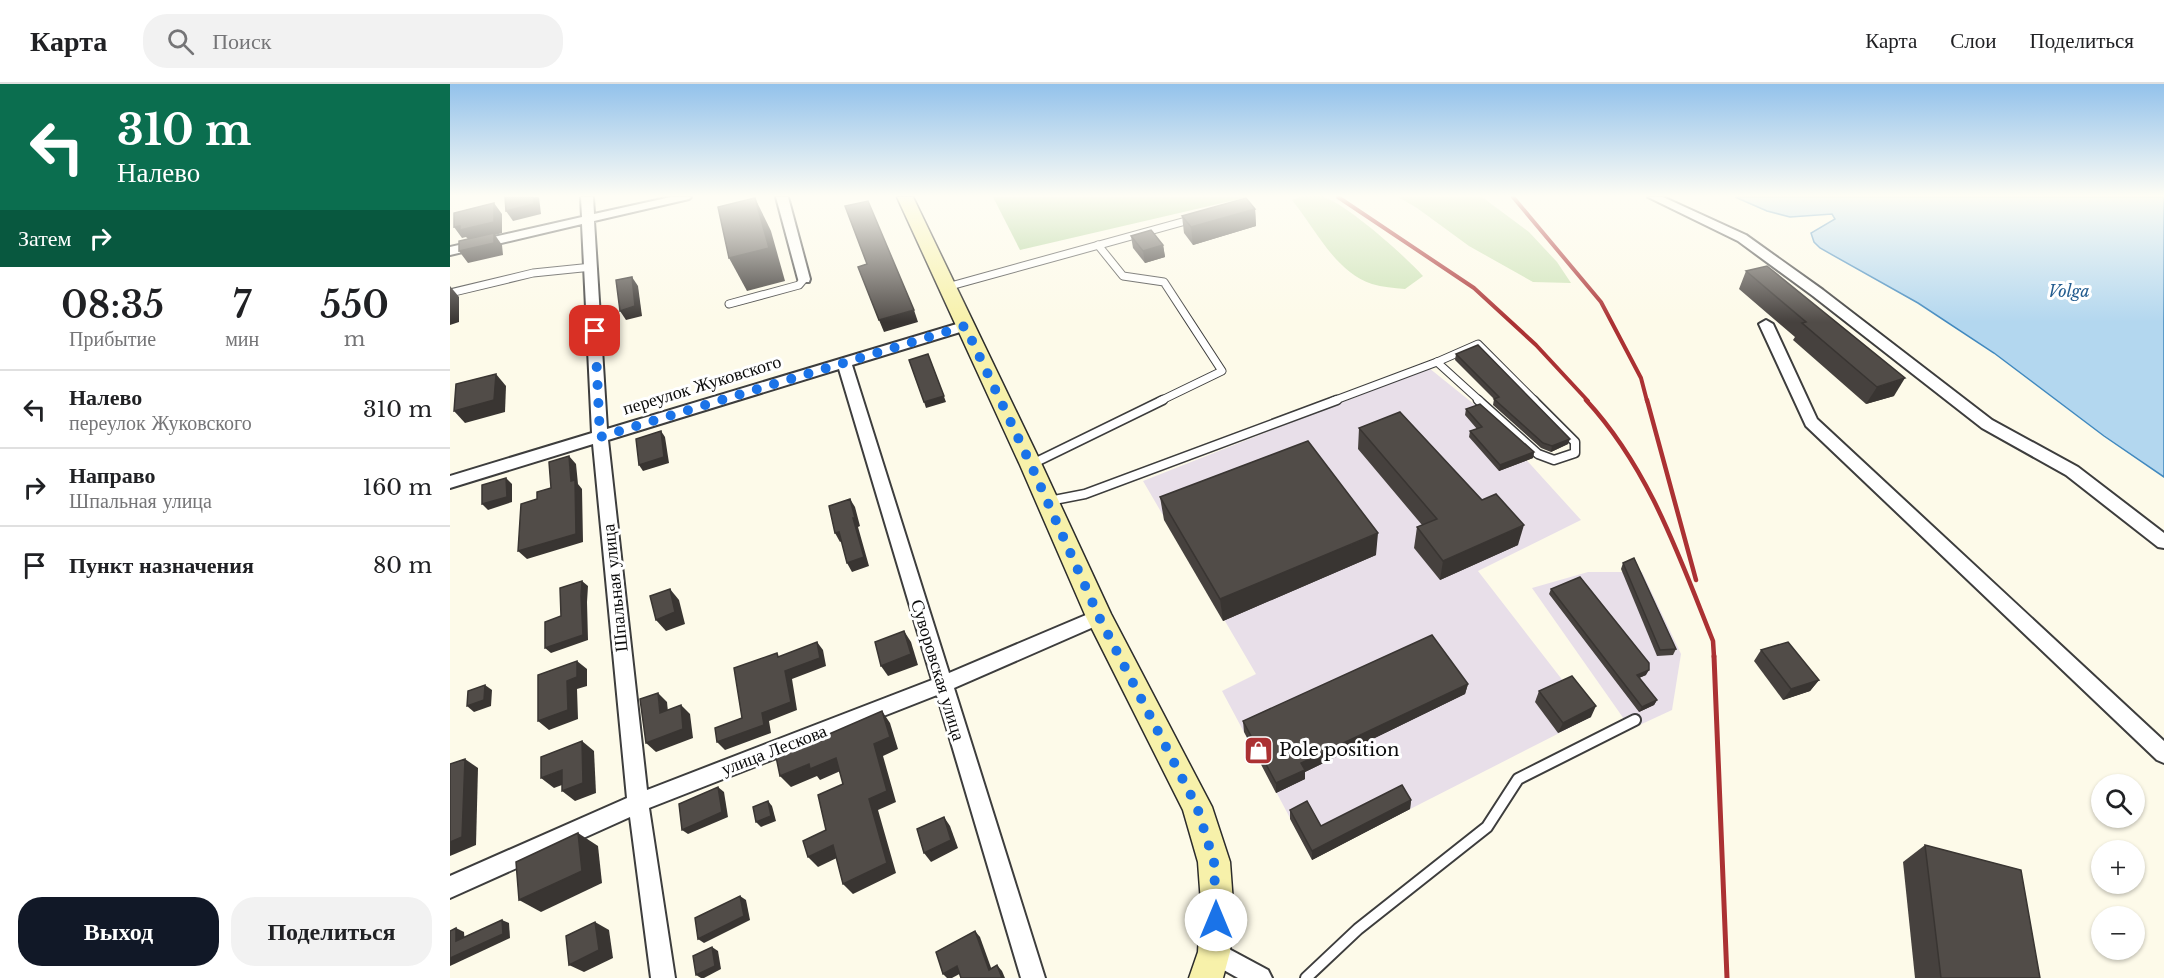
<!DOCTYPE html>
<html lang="ru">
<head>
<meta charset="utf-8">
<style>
	body { margin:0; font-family:"Libre Baskerville",serif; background:#f2f2f2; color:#202124; height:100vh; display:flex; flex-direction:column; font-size:22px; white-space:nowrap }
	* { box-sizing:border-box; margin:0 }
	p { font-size:20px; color:#757577 }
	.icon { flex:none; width:33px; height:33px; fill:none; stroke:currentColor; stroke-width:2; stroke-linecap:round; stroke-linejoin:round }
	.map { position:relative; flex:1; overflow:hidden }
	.sheet { display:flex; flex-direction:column; background:#fff; width:450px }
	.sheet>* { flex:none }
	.top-card { background:#0b6e4f; color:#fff; overflow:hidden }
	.fabs { position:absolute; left:1641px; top:690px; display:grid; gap:12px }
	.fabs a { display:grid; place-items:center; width:54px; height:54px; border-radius:50%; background:#fff; box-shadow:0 2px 4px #0004; font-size:30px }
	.pin { position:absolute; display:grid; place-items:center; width:51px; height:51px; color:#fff; margin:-26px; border-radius:12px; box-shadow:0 3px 9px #0006 }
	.me { position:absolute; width:66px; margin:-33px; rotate:0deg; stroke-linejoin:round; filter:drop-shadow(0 0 4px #0008) }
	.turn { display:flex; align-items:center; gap:21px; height:126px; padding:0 18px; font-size:27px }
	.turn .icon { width:78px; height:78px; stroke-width:2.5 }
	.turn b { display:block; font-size:42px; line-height:51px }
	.then { display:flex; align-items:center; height:57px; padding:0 18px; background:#0003; gap:12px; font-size:22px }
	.eta { display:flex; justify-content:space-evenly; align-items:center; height:102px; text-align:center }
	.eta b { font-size:36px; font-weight:600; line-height:42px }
	.action { display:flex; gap:12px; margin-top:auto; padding:12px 18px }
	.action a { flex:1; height:69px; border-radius:24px; background:#111827; color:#fff; font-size:24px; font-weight:600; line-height:69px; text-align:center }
	.action a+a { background:#f2f2f2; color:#202124 }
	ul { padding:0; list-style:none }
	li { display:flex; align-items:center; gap:18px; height:78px; padding:0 18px; border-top:2px solid #e0e0e0 }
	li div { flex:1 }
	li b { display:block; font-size:22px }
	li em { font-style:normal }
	header { display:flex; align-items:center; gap:36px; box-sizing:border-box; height:84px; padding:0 30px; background:#fff; border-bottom:2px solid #e0e0e0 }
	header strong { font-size:28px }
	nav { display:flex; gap:33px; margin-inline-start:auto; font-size:21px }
	.search { width:420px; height:54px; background:#f2f2f2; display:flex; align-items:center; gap:15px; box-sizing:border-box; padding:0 21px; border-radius:24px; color:#757577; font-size:22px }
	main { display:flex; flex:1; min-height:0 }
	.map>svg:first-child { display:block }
</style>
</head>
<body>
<header>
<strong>Карта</strong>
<div class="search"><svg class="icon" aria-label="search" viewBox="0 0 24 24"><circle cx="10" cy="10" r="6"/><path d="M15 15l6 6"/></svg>Поиск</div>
<nav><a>Карта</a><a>Слои</a><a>Поделиться</a></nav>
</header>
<main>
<section class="sheet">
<div class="top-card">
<div class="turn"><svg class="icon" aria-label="left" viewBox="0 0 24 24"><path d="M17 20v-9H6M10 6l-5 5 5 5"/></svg><div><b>310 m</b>Налево</div></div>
<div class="then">Затем<svg class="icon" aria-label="right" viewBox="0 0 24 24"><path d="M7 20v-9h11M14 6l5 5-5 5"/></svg></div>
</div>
<div class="eta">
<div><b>08:35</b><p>Прибытие</p></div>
<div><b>7</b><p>мин</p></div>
<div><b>550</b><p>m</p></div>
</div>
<ul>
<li><svg class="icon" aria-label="left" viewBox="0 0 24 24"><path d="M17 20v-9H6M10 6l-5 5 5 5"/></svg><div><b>Налево</b><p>переулок Жуковского</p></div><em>310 m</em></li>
<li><svg class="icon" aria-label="right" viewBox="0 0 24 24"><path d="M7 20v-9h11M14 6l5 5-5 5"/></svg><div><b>Направо</b><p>Шпальная улица</p></div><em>160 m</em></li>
<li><svg class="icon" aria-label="arrive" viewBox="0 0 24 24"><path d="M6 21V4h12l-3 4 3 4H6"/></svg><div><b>Пункт назначения</b></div><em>80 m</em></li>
</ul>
<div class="action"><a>Выход</a><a>Поделиться</a></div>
</section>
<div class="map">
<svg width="1714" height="894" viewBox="0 0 1714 894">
	<rect width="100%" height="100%" fill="#fdfae9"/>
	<g fill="#e8dfe9">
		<polygon points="979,284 1030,325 1131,436 1028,487 1141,633 862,775 772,607 806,590 693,397"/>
		<polygon points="1138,488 1192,488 1231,570 1222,626 1181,645 1082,504"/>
	</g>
	<g fill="#cde3b7">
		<path d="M 850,113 C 857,113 868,111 874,113 C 898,121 956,173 973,192 L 955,205 C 944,204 932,203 922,200 C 885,188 865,144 842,116 Z"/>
		<polygon points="948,113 1032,113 1079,148 1107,178 1121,199 1083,198 1019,162 967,124"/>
	</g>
	<polygon fill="#b0d298" points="543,113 798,113 570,166"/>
	<polygon fill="#b3d7ef" stroke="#4189bf" stroke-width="1.5" points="1285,113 1714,113 1714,393 1654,352 1544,269 1468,219 1370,164 1364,158 1361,149 1385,135 1382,130 1340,133 1317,127"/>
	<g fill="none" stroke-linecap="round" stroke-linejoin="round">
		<defs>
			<g id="lane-far2">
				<polyline points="648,161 673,192 714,198 772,287 710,317"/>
				<polyline points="497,203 743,135"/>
				<polyline points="0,209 83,189 142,183"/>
				<polyline points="279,220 349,201 354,195"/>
				<polyline points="987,278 1030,317"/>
				<polyline points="987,278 1028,260 1085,317"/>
				<polyline points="883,317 987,278"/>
			</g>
			<g id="lane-far1">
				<polyline points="1028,316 1088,370 1104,376 1125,369 1125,358 1083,316"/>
				<polyline points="582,380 713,316"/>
				<polyline points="599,417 635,410 887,316"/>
			</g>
			<polyline id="lane" points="856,894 908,845 1037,743 1068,695 1185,636"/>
			<g id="street">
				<path d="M 131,113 L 143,113 L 144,130 L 221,113 L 241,113 L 239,115 L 144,137 L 157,345 L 510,239 L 520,239 L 522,242 L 520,245 L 402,281 L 499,589 L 643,528 L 649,526 L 655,528 L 658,533 L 655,538 L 504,604 L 595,894 L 571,894 L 487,611 L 199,724 L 225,894 L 201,894 L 180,733 L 0,814 L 0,792 L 177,714 L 143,360 L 0,404 L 0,392 L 142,349 L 132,140 L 0,171 L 0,163 L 132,133 ZM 389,285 L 482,596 L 197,706 L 158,356 Z"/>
				<polygon points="326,113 338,113 360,195 359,198 349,198 348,195"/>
				<polygon points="1198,113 1213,113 1296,151 1373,206 1542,336 1628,383 1714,449 1714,464 1708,463 1616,391 1532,344 1363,212 1288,157"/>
				<polygon points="1316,236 1323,240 1367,335 1714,657 1714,679 1707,676 1356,342 1309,240"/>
				<polygon points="764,857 818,886 822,894 788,894 756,876 753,868 756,860"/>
			</g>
			<polygon id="secondary" points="447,113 463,113 592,381 661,530 762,723 780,778 783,819 780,868 773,894 739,894 748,868 751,819 748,778 733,726 636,533 570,381"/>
		</defs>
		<use href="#lane-far2" stroke="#3d3d3d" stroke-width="9"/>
		<use href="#lane-far1" stroke="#3d3d3d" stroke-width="11"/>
		<use href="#lane" stroke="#3d3d3d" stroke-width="14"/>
		<use href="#street" stroke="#3d3d3d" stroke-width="4"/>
		<use href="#secondary" stroke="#2c2c2c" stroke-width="3"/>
		<use href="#lane-far2" stroke="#fff" stroke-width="7"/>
		<use href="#lane-far1" stroke="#fff" stroke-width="8"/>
		<use href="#lane" stroke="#fff" stroke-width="10"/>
		<use href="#street" fill="#fff" fill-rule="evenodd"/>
		<use href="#secondary" fill="#f7f1aa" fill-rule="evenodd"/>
		<g stroke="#ab3133" stroke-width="4">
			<polyline points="888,113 1024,204 1086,261 1138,317"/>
			<polyline points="1063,113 1151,218 1191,294 1197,317"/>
		</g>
		<g stroke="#ab3133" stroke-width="4.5">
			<path d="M 1136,316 C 1199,384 1229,472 1263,557 L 1264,573"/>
			<polyline points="1197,316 1246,496"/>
		</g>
		<polyline stroke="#ab3133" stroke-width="5" points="1264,572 1277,894"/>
	</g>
	<g fill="#46413e">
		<polygon points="805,125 806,142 743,161 734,149 732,132"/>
		<polygon points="681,152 713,161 715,173 695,179 683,164"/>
		<polygon points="1296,187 1444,312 1416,320 1343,256 1345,253 1289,205"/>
		<polygon points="1006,270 1118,360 1101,368 1091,364 1043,321 1044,315 1005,276"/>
		<polygon points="1016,325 1084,368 1083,374 1049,387 1019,353 1020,347 1027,345 1015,331"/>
		<polygon points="909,344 1068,461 990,496 964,464 967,443 972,441 908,365"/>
		<polygon points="710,413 926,471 773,537 714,436"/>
		<polygon points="1173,479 1226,565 1223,571 1207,572 1171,485"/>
		<polygon points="1101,505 1196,591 1189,594 1207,616 1204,621 1189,628 1099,510"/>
		<polygon points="1311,566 1369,596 1360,607 1333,616 1304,577"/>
		<polygon points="1018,600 1015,610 855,688 855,695 826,709 794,648 793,637"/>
		<polygon points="1089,607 1141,633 1108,649 1085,618"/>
		<polygon points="961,716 960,725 862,776 840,735 840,726 871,742"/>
		<polygon points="1475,761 1590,894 1465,894 1453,778"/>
	</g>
	<g fill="#393532">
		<polygon points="83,113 89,113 91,130 63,137 56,127"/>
		<polygon points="305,114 321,147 335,197 297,207 279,174"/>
		<polygon points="44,119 52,130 52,149 45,151 52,161 53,171 18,179 9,167 19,156 16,153 12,154 4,143"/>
		<polygon points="805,125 806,142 743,161 741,143"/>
		<polygon points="713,161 715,173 695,179 693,167"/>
		<polygon points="182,193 188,202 192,232 176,236 170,227"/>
		<polygon points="0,202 9,213 9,238 0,241"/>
		<polygon points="464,226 468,238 434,248 429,236"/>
		<polygon points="478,270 496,318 476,324 474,318"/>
		<polygon points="46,290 56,302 55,328 15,339 4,327"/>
		<polygon points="1455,294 1444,312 1416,320 1427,303"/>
		<polygon points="211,347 215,353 219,379 193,387 189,381"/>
		<polygon points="1120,355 1118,360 1101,368 1102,362"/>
		<polygon points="1084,368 1083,374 1049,387 1050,381"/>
		<polygon points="119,372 126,380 128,400 132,405 133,458 77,475 68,467 121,397"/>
		<polygon points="56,394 62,400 62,418 38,426 32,420"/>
		<polygon points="400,415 405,423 410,442 408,443 419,482 402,488 397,479 403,434"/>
		<polygon points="1074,441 1068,461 990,496 993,477"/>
		<polygon points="389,448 394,456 390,458 385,449"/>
		<polygon points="928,449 926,471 773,537 770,515"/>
		<polygon points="132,497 138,502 137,518 138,556 101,569 95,564 131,512"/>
		<polygon points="220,505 229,516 235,540 216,547 206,536"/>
		<polygon points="454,547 461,558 468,581 438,592 431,582"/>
		<polygon points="367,558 373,566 376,582 342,595 347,626 319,637 321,649 275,666 267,658 312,629 335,587"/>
		<polygon points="127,577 137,585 137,602 127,605 128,635 99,646 88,637 117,597"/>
		<polygon points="1199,586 1196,591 1184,596 1187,591"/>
		<polygon points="1369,596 1360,607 1333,616 1341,605"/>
		<polygon points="1018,600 1015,610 855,688 855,695 826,709 826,699 851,679"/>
		<polygon points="35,601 42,606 41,622 24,628 17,622"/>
		<polygon points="208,609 217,618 219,638 210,629"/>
		<polygon points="1207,616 1204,621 1189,628 1192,623"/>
		<polygon points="231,621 240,630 243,654 206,668 196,659"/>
		<polygon points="1146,622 1141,633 1108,649 1113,639"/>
		<polygon points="432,627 440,639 448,665 433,672 446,718 428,726 446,789 403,810 393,800 419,715 424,660"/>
		<polygon points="132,657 144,667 146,709 125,717 112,707"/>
		<polygon points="386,674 395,685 370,696 367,692 341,703 330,692 359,680"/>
		<polygon points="15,675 28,684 26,761 0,772 0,758"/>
		<polygon points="112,686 125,696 104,704 91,694"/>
		<polygon points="268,703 274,708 278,733 238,750 232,746"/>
		<polygon points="961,716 960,725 862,776 862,767"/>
		<polygon points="318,717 322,722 326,737 311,743 306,738"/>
		<polygon points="494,733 500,742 508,764 481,778 474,769"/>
		<polygon points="128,749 148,762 152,799 91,828 69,816"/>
		<polygon points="383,761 393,771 368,783 358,773"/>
		<polygon points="290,812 296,816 300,836 254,859 248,855"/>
		<polygon points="52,836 59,839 60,854 0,882 0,874"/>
		<polygon points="145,838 159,846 163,874 134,888 119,881"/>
		<polygon points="6,844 14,848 15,861 6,857"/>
		<polygon points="525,847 530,853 544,892 539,886"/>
		<polygon points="262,863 268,867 271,885 254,894 251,894 246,891"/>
		<polygon points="547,881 552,887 555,894 552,894"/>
		<polygon points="507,882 513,888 502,894 497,894 493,890"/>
	</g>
	<g fill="#514c48" stroke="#393532" stroke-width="1.5">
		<polygon points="55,113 83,113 84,120 56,127"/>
		<polygon points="305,114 319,164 279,174 268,123"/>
		<polygon points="796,114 805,125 741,143 732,132"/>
		<polygon points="418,117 464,226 429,236 408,183 417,180 395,122"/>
		<polygon points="44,119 44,138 10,146 10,142 4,143 4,129"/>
		<polygon points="701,146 713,161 693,167 681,152"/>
		<polygon points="44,149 44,159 9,167 9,157"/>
		<polygon points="1317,182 1455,294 1427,303 1352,239 1356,238 1296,187"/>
		<polygon points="182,193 185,222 170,227 166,196"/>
		<polygon points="1028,261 1120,355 1102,362 1093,359 1044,315 1049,313 1006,270"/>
		<polygon points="478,270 494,312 474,318 459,276"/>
		<polygon points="46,290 44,316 4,327 6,300"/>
		<polygon points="1030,320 1084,368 1050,381 1020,347 1032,343 1016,325"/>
		<polygon points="950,328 1032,416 1046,410 1074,441 993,477 967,443 987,435 909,344"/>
		<polygon points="211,347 214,373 189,381 186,355"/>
		<polygon points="858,357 928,449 770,515 710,413"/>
		<polygon points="119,372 121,397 125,396 126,450 68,467 71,420 87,415 87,408 101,404 99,378"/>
		<polygon points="56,394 57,413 32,420 32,401"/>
		<polygon points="400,415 405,434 403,434 414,473 397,479 389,448 385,449 379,422"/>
		<polygon points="1184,474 1226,565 1210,566 1173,479"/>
		<polygon points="1130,493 1199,579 1199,586 1187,591 1207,616 1192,623 1101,505"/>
		<polygon points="132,497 131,512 133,551 95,564 95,538 111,532 110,504"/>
		<polygon points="220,505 225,528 206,536 200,512"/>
		<polygon points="454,547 461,570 431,582 425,558"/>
		<polygon points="982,551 1018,600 851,679 855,686 826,699 793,637"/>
		<polygon points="367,558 370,574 335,587 341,618 312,629 314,641 267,658 265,644 292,634 284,584 327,569 328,573"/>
		<polygon points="1338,558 1369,596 1341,605 1311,566"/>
		<polygon points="127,577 127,593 117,597 118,626 88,637 88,591"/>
		<polygon points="1122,592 1146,622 1113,639 1089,607"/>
		<polygon points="35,601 34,616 17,622 18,607"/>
		<polygon points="208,609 210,629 231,621 233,645 196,659 190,615"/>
		<polygon points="432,627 440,653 424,660 437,707 419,715 437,779 393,800 383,761 358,773 353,757 376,746 368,711 393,700 386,674 360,685 359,680 330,692 325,668 348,659 349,661 363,657"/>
		<polygon points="132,657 133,699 112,707 112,686 91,694 91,673"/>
		<polygon points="15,675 12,753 0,758 0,680"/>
		<polygon points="952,701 961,716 862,767 840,726 857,717 871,742"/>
		<polygon points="268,703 272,728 232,746 229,720"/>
		<polygon points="318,717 321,732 306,738 303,723"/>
		<polygon points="494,733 501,756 474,769 467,745"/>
		<polygon points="128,749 132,787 69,816 66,778"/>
		<polygon points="1475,761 1571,786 1590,894 1491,894"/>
		<polygon points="290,812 294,832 248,855 245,834"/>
		<polygon points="52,836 53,850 0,874 0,847 6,844 6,857"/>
		<polygon points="145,838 149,866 119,881 116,852"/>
		<polygon points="525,847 539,886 547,881 552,894 511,894 507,882 493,890 486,868"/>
		<polygon points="262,863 265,882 246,891 243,872"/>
	</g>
	<linearGradient id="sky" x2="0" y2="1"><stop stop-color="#93c2eb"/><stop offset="0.47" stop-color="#fefdf5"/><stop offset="1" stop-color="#fefdf5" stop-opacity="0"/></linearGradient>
	<rect width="1714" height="238" fill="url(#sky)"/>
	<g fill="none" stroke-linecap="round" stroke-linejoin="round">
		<polyline stroke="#1a73e8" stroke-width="10" stroke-dasharray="0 18" points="145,247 150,353 515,242 581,381 649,533 747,723 764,778 766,836"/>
	</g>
	<defs>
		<symbol id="shop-square" viewBox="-11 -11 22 22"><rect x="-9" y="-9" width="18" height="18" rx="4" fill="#ab3133" stroke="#fff"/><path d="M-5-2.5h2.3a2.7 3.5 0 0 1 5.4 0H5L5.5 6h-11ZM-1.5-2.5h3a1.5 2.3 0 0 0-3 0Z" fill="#fff"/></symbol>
	</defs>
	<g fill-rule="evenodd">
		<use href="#shop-square" x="792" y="650" width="33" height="33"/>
	</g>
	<g text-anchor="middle" stroke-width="6" stroke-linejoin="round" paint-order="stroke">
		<g font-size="16" font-style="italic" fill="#215b8e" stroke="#fff">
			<text x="1619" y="213">Volga</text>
		</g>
		<g font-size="18" fill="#0a0a0a" stroke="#fff">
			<text transform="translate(252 301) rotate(-17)" y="6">переулок Жуковского</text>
			<text transform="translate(165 504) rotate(-96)" y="6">Шпальная улица</text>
			<text transform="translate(488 586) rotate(73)" y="6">Суворовская улица</text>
			<text transform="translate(324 666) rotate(-21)" y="6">улица Лескова</text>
		</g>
		<g font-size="18" fill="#0a0a0a" stroke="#fff" text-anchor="start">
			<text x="829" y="672">Pole position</text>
		</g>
	</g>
</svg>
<div class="fabs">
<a><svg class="icon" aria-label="search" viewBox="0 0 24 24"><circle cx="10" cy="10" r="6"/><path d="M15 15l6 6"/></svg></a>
<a>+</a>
<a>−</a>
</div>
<div class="pin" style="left:145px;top:247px;background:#d93025"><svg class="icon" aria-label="arrive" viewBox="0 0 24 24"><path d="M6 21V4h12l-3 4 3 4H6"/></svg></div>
<svg class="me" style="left:766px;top:836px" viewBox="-20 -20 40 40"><circle r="19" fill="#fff"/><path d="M0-13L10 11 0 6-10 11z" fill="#1a73e8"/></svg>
</div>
</main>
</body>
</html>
